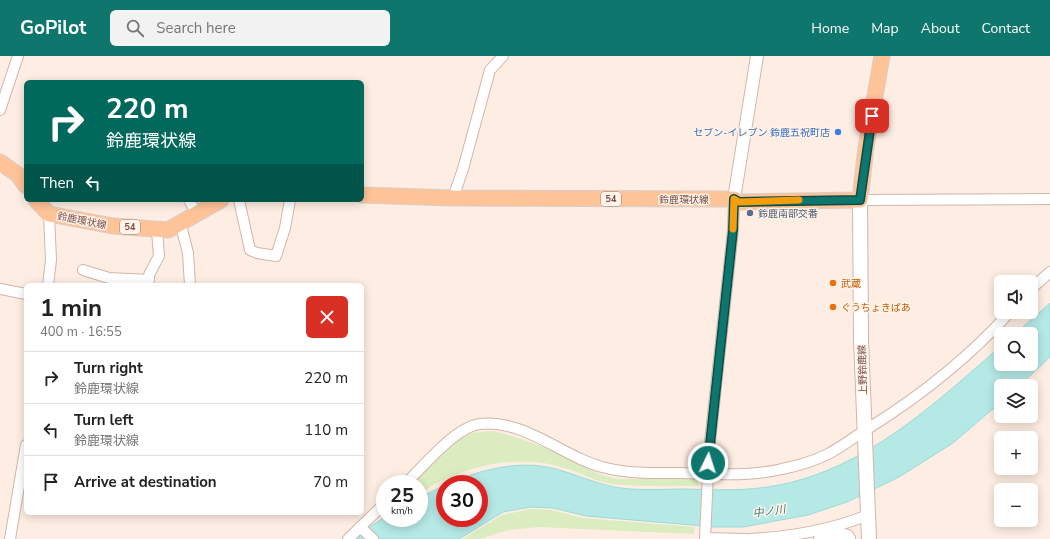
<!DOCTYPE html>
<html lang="en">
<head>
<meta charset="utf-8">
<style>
	body { margin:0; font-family:"Nunito Sans","Noto Sans JP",sans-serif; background:#f2f2f2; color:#222; height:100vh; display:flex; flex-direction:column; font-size:15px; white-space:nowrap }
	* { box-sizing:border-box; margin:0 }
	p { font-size:13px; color:#767676 }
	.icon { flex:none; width:22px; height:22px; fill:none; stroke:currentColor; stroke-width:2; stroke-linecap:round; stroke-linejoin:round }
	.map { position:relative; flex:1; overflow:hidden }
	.side { position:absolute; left:24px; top:227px; width:340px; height:232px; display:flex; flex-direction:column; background:#fff; border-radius:6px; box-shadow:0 2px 10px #0003 }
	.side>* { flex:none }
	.guide { position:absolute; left:24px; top:24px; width:340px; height:122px; border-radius:6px; box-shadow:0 2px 10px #0003; background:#00695c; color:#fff; overflow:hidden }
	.controls { position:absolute; left:994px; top:219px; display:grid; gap:8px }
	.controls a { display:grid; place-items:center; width:44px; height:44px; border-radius:6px; background:#fff; box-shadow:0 2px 10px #0003; font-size:20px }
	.speed { position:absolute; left:376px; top:419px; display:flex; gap:8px; font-size:20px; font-weight:700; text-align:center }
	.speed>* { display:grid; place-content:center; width:52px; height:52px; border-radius:50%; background:#fff; box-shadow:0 2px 10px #0003; line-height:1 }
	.speed small { font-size:10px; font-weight:400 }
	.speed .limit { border:6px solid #d22; background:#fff; color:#111 }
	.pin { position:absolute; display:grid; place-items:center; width:34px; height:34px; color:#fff; margin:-17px; border-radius:8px; box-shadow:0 2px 6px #0006 }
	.me { position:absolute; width:44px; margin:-22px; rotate:4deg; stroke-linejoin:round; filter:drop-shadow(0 0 3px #0008) }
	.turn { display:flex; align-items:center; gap:14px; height:84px; padding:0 16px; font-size:18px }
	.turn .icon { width:52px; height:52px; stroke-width:2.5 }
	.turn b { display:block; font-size:28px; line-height:34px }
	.then { display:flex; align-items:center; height:38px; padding:0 16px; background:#0003; gap:8px; font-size:15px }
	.round { display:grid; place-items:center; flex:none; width:42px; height:42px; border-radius:6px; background:#f2f2f2 }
	.overview { display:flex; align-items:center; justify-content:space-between; height:68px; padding:0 16px }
	h1 { font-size:24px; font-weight:700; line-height:30px }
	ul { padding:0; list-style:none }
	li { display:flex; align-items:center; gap:12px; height:52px; padding:0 16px; border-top:1px solid #e0e0e0 }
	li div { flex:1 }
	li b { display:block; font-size:15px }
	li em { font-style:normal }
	header { display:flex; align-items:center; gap:24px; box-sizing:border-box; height:56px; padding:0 20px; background:#0f766e; color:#fff }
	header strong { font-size:19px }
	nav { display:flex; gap:22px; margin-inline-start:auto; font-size:14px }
	.search { width:280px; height:36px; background:#f2f2f2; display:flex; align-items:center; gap:10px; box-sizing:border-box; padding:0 14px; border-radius:6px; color:#767676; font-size:15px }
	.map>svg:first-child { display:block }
</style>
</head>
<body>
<header>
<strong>GoPilot</strong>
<div class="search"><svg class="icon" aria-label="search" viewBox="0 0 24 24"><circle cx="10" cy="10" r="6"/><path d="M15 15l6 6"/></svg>Search here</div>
<nav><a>Home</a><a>Map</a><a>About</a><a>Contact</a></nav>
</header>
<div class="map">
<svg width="1050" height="483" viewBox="0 0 1050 483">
	<rect width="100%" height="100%" fill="#feede2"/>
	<g fill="#dbecc0">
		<path d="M 493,375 L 512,380 L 549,393 L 599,418 L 617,423 L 698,422 L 698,430 C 670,430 641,431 613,428 C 594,426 579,415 561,411 C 514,397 459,411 419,438 L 419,428 L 411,428 L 460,382 L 473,377 Z"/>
		<polygon points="530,453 551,454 583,462 695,471 694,478 539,471 509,474 479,483 463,483 502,459"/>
	</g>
	<path fill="#b5e9e6" stroke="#9bdbd8" d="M 1050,247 L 1050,301 L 1019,330 L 1001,330 L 1001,346 L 953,387 L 899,421 L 847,446 L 808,459 L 743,471 L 715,471 L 586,460 L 553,452 L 531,451 L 503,456 L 459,483 L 357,483 L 368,472 L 385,461 L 419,462 L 419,442 L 445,429 L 445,462 L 479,462 L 479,428 L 447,428 C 480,414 520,403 556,413 C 575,418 594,427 614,431 C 637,435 663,433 687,433 C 716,434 745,435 774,430 C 865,414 934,348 1001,290 L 1001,308 L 1031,308 L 1031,278 L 1015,278 Z"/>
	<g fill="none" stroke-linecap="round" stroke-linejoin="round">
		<defs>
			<g id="minor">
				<polyline points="0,54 18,0"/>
				<polyline points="453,142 463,113 490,14 503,0"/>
				<polyline points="189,144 196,157"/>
				<polyline points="239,144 250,194 257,197 276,200 285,172 290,144"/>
				<polyline points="860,144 1050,143"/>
				<polyline points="180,166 188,197 190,229"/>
				<polyline points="83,214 109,222 149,224 149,219 159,200 157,174"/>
				<polyline points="48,229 51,204 49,158"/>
				<polyline points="0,233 26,238"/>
				<polyline points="1031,233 1050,216"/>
				<path d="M 405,428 C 423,411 455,371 480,368 C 526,363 563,402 606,412 C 630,418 657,417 682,417 C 715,418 748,421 782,413 C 797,410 814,405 828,398 C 843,390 857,379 872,370 C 923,338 969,301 1010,256"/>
				<polyline points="360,471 373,483"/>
				<polyline points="705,482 746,483"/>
				<polyline points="10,483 26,389"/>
				<polyline points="348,483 385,447"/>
				<polyline points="705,483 709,395 733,174 734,143"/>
				<path d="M 750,483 C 789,481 831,474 868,459"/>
				<polyline points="819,483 834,479 838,482 850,482 848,479 837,476 822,478"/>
			</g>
			<polyline id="tertiary" points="734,143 757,0"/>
			<polyline id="secondary" points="860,144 861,283 869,483"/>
			<g id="primary">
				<polyline points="0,106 17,118 26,130"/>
				<polyline points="362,139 453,142 734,143 739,146 860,144 866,91 882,0"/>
				<polyline points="36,144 49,158 113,170 168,174 221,144"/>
			</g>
		</defs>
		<use href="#minor" stroke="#d2b5ab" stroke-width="12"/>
		<use href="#tertiary" stroke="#d2b5ab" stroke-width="14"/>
		<use href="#secondary" stroke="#d5b3a8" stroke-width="16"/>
		<use href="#primary" stroke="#d9cdcb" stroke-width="17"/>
		<use href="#minor" stroke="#fff" stroke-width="10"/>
		<use href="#tertiary" stroke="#fff" stroke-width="12"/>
		<use href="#secondary" stroke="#fff" stroke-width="14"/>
		<use href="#primary" stroke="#ffc398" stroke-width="15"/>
	</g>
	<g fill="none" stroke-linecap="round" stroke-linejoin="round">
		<defs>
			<polyline id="route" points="708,407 733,174 734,143 739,146 860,144 872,60"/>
		</defs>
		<use href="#route" stroke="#0a4d48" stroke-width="10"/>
		<use href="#route" stroke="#0f766e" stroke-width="7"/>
		<polyline stroke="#f59e0b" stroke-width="7" points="733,173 734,143 739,146 799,144"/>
	</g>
	<circle fill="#3f7fe0" stroke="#fff3ea" stroke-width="1.5" cx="838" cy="76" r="4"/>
	<circle fill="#5c6f8a" stroke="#fff3ea" stroke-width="1.5" cx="750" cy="157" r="4"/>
	<g fill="#e8710a" stroke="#fff3ea" stroke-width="1.5">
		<circle cx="833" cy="227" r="4"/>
		<circle cx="833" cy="251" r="4"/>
	</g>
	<g text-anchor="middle" stroke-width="3" stroke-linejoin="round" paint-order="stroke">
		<g fill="#fff3ea" stroke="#a08078" stroke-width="1">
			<rect x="601" y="136" width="20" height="14" rx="3"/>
			<rect x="120" y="164" width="20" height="14" rx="3"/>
		</g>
		<g font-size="9" font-weight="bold" fill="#784e47">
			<text x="611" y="146">54</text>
			<text x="130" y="174">54</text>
		</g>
		<g font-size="10" fill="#366cbe" stroke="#fff3ea" text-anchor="end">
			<text x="830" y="80">セブン-イレブン 鈴鹿五祝町店</text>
		</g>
		<g font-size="10" fill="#784e47" stroke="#fff3ea">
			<text x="684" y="147">鈴鹿環状線</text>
			<text transform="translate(82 164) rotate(11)" y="4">鈴鹿環状線</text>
			<text transform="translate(862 314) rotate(-92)" y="4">上野鈴鹿線</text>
		</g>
		<g font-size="10" fill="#4e5e75" stroke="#fff3ea" text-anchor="start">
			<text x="758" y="161">鈴鹿南部交番</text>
		</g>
		<g font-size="10" fill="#c56008" stroke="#fff3ea" text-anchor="start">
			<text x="841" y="231">武蔵</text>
			<text x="841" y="255">ぐうちょきぱあ</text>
		</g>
		<g font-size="11" font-style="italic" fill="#367774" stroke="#fff3ea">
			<text transform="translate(769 455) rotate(-8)" y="4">中ノ川</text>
		</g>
	</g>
</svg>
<div class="controls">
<a><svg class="icon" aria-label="sound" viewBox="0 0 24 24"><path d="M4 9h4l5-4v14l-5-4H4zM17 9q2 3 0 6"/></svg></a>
<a><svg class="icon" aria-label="search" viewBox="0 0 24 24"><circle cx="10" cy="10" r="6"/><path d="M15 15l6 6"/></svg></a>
<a><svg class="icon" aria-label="layers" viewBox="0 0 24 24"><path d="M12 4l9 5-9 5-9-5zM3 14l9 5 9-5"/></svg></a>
<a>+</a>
<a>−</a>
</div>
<div class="speed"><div>25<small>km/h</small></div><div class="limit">30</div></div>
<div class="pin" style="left:872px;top:60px;background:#d93025"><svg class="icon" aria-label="arrive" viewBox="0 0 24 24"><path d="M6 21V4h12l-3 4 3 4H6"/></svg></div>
<svg class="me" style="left:708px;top:407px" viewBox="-20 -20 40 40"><circle r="17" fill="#0f766e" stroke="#fff" stroke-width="3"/><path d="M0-11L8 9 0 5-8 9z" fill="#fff"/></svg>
<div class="guide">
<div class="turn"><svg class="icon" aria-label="right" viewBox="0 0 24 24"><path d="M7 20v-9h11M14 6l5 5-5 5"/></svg><div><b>220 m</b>鈴鹿環状線</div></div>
<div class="then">Then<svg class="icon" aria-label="left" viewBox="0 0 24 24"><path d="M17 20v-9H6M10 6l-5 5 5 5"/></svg></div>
</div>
<section class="side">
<div class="overview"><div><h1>1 min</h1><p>400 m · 16:55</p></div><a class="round" style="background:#d93025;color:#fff"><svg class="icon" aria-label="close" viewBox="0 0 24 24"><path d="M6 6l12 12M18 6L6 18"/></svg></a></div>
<ul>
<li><svg class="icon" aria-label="right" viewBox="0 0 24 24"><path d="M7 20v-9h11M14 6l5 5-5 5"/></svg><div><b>Turn right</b><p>鈴鹿環状線</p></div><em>220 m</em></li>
<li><svg class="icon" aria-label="left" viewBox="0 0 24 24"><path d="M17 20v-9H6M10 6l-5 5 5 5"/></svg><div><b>Turn left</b><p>鈴鹿環状線</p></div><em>110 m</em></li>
<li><svg class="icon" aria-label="arrive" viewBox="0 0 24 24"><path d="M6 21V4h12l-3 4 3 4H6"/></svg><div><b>Arrive at destination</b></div><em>70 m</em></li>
</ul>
</section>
</div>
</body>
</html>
